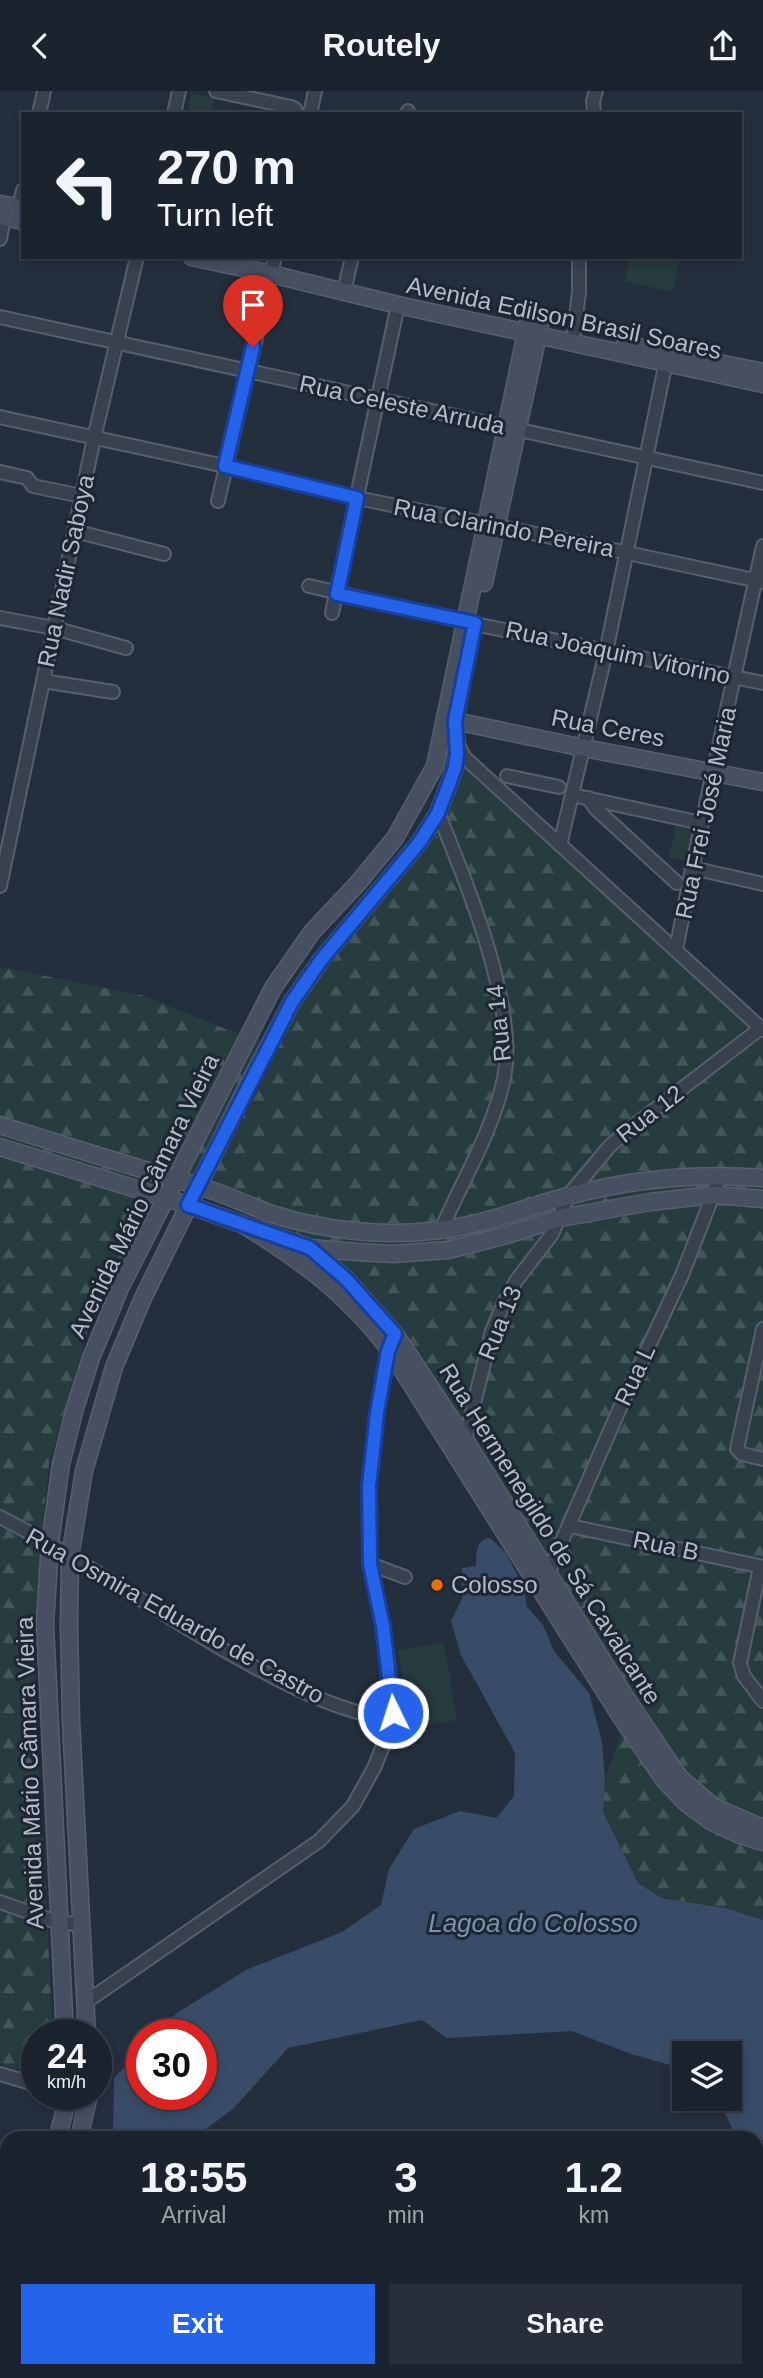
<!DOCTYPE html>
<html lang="en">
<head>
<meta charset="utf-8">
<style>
	body { margin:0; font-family:Helvetica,sans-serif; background:#282f3a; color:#f1f3f6; height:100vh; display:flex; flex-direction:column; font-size:26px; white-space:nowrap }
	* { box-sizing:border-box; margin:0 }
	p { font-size:23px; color:#a0a4aa }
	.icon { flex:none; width:38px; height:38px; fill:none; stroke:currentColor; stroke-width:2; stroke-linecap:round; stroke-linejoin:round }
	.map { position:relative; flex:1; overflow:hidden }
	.panel { position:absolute; left:0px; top:2040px; width:763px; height:247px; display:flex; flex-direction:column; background:#1b232e; border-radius:21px 21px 0 0; box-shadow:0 4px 10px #0003,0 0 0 2px #39404a }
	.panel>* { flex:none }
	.banner { position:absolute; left:21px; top:21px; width:721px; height:147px; border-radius:0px; box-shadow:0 4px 10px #0003,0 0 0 2px #39404a; background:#1b232e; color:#f1f3f6; overflow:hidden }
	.buttons { position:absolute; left:672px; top:1950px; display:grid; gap:14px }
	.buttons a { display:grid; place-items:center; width:70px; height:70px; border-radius:0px; background:#1b232e; box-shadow:0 4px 10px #0003,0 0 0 2px #39404a; font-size:35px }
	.speed { position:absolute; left:21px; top:1928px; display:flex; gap:14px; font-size:35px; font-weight:700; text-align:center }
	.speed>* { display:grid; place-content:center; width:91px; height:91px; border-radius:50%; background:#1b232e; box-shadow:0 4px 10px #0003,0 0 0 2px #39404a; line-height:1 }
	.speed small { font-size:18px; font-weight:400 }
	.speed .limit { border:10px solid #d22; background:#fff; color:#111 }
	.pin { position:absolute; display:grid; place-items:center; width:60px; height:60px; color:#fff; margin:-72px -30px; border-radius:50% 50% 50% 0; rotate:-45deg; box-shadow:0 0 7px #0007 }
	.pin .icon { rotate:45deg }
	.me { position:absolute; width:77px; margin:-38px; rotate:356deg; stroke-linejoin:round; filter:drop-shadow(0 0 5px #0008) }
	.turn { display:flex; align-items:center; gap:24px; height:147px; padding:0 21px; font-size:32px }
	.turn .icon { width:91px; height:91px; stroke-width:2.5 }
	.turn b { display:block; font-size:49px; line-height:60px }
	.eta { display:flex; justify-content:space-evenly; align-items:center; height:119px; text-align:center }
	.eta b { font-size:42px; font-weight:700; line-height:49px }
	.action { display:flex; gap:14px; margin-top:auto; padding:14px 21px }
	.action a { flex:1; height:80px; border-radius:0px; background:#2563eb; color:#fff; font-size:28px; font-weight:700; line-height:80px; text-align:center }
	.action a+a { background:#282f3a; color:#f1f3f6 }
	header { display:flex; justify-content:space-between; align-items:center; height:91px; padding:0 21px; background:#1b232e; font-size:32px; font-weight:700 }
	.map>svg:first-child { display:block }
</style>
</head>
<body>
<header><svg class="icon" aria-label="back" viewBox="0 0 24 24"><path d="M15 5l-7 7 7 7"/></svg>Routely<svg class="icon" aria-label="share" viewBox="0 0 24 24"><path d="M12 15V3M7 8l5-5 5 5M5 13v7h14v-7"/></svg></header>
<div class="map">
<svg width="763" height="2287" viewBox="0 0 763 2287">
	<defs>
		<pattern id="forest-firs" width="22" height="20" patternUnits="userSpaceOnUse" patternTransform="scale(1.75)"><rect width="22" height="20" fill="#263c3f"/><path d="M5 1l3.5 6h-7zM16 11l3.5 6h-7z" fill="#435659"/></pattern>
	</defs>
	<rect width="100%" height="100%" fill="#242f3e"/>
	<g fill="#263c3f">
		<polygon points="191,2 214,7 211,23 188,18"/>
		<polygon points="630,166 680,166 672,201 625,190"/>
		<polygon points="676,735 693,739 686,770 669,767"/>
		<polygon points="444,1551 457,1629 411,1637 398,1559"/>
	</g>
	<path fill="url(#forest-firs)" d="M 464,678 L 763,944 L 763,1829 L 725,1817 L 661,1807 L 638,1792 L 603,1721 L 605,1689 L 634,1603 L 476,1351 L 431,1283 L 329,1166 L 169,1073 L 90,1234 L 49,1372 L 40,1457 L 35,1600 L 53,1944 L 37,1944 L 37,1984 L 0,1973 L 0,876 L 141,904 L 226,938 L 278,954 C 320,877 381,811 437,744 L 448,723 Z"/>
	<path fill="#394c67" d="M 490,1447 L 506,1462 L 524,1497 L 527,1516 L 543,1534 L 554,1560 L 589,1602 L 602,1651 L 605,1689 L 603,1721 L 638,1792 L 661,1807 L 725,1817 L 763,1829 L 763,2049 L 737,2047 L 717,2007 L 730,2007 L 730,1962 L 684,1962 L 684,1978 L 628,1962 L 572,1940 L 447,1947 L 422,1929 L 288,1957 L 234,2017 L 194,2047 L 111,2047 L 113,2044 L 114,1987 L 142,1958 L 142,2004 L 201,2004 L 201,1944 L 155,1944 L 177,1922 L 246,1879 L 342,1841 L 381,1814 L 389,1778 L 414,1738 L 460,1720 L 496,1727 L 514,1705 L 515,1662 L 461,1564 L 451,1530 L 462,1508 L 462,1477 L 476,1475 C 477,1462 475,1449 490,1447 Z"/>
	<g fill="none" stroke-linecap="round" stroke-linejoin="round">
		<polyline stroke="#394c67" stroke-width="2.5" points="0,2104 7,2106"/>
		<defs>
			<g id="street">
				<polyline points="216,0 291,16 295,18 296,23"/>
				<polyline points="39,23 44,0"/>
				<polyline points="174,23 179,0"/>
				<polyline points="310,23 315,0"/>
				<polyline points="407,23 408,20"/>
				<polyline points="594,23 593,10 596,0"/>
				<polyline points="19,116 23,99"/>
				<polyline points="0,148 4,126"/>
				<polyline points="346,192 352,166"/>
				<polyline points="0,226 763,392"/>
				<polyline points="574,242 579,201 579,166"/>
				<polyline points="0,326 225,375 357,407 576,451 763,491"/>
				<polyline points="0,381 27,387 33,395 82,405"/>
				<polyline points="218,410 275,166"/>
				<polyline points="75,440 164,463"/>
				<polyline points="309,495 465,531 763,592"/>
				<polyline points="332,522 398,214"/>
				<polyline points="0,527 54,537 126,557"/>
				<polyline points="43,590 113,601"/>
				<polyline points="458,653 464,666 763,939"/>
				<polyline points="507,685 559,696"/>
				<polyline points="572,704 692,730"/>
				<polyline points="588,707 596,718 677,792"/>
				<path d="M 438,722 C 466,789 518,916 504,987 C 493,1040 462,1090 441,1139"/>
				<polyline points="560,754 606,561 667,266"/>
				<polyline points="692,777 763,793"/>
				<polyline points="0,795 94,347 137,166"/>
				<polyline points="676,859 692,777 763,455"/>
				<polyline points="763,1238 737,1358 742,1363 763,1368"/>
				<polyline points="465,1349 492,1240 504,1212 516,1190 552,1143 568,1105 609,1056 628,1039 761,937"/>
				<path d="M 0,1426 C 105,1480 200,1553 306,1602 C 334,1615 363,1623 392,1631"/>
				<polyline points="570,1435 763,1476"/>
				<polyline points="370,1473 405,1486"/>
				<polyline points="760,1476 740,1572 744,1585 763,1610"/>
				<polyline points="548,1482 619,1319 682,1184 720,1086"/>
				<polyline points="0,1811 59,1832 82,1833"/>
				<polyline points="86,1911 319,1750 353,1715 375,1675 392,1631 393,1609 383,1535 370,1473 369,1395 377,1322 391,1253"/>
				<polyline points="0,1983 37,1994"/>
				<polyline points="756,2138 763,2141"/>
				<polyline points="0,2226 7,2232"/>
				<polyline points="64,2280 72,2287"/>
				<polyline points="655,2280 664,2287"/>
				<polyline points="688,2280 707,2287"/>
				<polyline points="248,2287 254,2280"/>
				<polyline points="578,2287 584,2280"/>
			</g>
			<g id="secondary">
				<polyline points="0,113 23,117"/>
				<polyline points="0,125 23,130"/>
				<polyline points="192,166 271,183 398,214 763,293"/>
				<polyline points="625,253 763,281"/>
				<polyline points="484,492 540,235"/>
				<polyline points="447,625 455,630 584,657 763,691"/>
				<path d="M 0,1034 C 66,1055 132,1075 198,1095 C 223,1102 247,1114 272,1123 C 325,1140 385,1146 440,1139 C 484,1134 526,1116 568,1105 C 632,1088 698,1082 763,1087"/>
				<polyline points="0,1056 188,1114 310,1157 356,1161 393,1163 448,1159 507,1144 560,1127 650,1111 713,1104 763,1108"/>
				<path d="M 242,1133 C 303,1171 344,1200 389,1258 L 619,1623 L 665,1690 L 686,1712 L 712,1731 L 740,1744 L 763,1751"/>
				<polyline points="310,1157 346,1188 395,1243 465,1349 624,1604 680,1687 714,1716 763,1737"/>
				<polyline points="65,1944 45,1533 50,1452 61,1373 75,1317 91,1267 120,1197 273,897 312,841 358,792 395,747 435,675 528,232"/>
				<polyline points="87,1944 71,1630 69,1533 70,1466 84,1380 114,1276 143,1207 247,996 292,911 321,869 419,752 438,722 455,677 457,663 455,630 458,613"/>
				<polyline points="57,2048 69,2004"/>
				<polyline points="79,2048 89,2004"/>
				<polyline points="0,2145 7,2134"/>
				<polyline points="0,2184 7,2171"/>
			</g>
		</defs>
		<use href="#street" stroke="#565f6c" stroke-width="16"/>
		<use href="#secondary" stroke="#565f6c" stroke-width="19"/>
		<use href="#street" stroke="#38414e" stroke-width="12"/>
		<use href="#secondary" stroke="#465061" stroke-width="16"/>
	</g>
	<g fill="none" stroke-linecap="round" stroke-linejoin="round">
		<defs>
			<polyline id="route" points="253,256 225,375 357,407 337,503 475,532 455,630 457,663 455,677 438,722 419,752 321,869 292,911 188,1114 310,1157 346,1188 395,1243 388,1260 377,1322 369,1395 370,1473 383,1535 393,1622"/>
		</defs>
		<use href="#route" stroke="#184099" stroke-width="18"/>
		<use href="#route" stroke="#2563eb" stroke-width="12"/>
	</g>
	<circle fill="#e8710a" stroke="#1d2633" stroke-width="2.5" cx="437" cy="1494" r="7"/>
	<g text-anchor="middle" stroke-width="6" stroke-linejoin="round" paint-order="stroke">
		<g font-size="24" fill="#b4bcc9" stroke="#1d2633">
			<text transform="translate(564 227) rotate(12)" y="8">Avenida Edilson Brasil Soares</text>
			<text transform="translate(402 314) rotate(12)" y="8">Rua Celeste Arruda</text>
			<text transform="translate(504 437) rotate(11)" y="8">Rua Clarindo Pereira</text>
			<text transform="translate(66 480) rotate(-78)" y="8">Rua Nadir Saboya</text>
			<text transform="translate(618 562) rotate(12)" y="8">Rua Joaquim Vitorino</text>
			<text transform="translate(608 637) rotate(11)" y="8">Rua Ceres</text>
			<text transform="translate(706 722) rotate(-78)" y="8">Rua Frei José Maria</text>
			<text transform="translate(499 932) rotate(-96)" y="8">Rua 14</text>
			<text transform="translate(650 1023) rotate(-38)" y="8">Rua 12</text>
			<text transform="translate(144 1105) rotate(-64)" y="8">Avenida Mário Câmara Vieira</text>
			<text transform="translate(500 1232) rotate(-68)" y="8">Rua 13</text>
			<text transform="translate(635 1284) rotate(-65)" y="8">Rua L</text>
			<text transform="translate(550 1443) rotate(58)" y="8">Rua Hermenegildo de Sá Cavalcante</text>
			<text transform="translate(666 1455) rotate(12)" y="8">Rua B</text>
			<text transform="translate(175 1525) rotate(29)" y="8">Rua Osmira Eduardo de Castro</text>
			<text transform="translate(30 1682) rotate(-92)" y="8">Avenida Mário Câmara Vieira</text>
		</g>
		<g font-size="24" fill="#b4bcc9" stroke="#1d2633" text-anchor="start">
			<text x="451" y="1502">Colosso</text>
		</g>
		<g font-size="26" font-style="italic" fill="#7c92b1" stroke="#1d2633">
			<text x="533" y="1841">Lagoa do Colosso</text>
		</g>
	</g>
</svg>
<div class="buttons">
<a><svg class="icon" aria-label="layers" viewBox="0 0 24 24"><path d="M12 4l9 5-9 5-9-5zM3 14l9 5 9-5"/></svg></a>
</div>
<div class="speed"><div>24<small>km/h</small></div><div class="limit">30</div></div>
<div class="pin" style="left:253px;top:256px;background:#d93025"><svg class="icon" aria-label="arrive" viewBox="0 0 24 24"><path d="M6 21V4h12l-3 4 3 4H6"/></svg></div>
<svg class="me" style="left:393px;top:1622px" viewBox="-20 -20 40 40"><circle r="17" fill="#2563eb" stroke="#fff" stroke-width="3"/><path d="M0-11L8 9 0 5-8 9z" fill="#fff"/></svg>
<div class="banner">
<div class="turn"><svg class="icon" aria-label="left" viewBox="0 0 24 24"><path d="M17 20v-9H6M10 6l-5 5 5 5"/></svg><div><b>270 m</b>Turn left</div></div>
</div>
<section class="panel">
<div class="eta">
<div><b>18:55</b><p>Arrival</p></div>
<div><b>3</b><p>min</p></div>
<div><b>1.2</b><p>km</p></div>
</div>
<div class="action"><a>Exit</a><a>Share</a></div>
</section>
</div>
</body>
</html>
